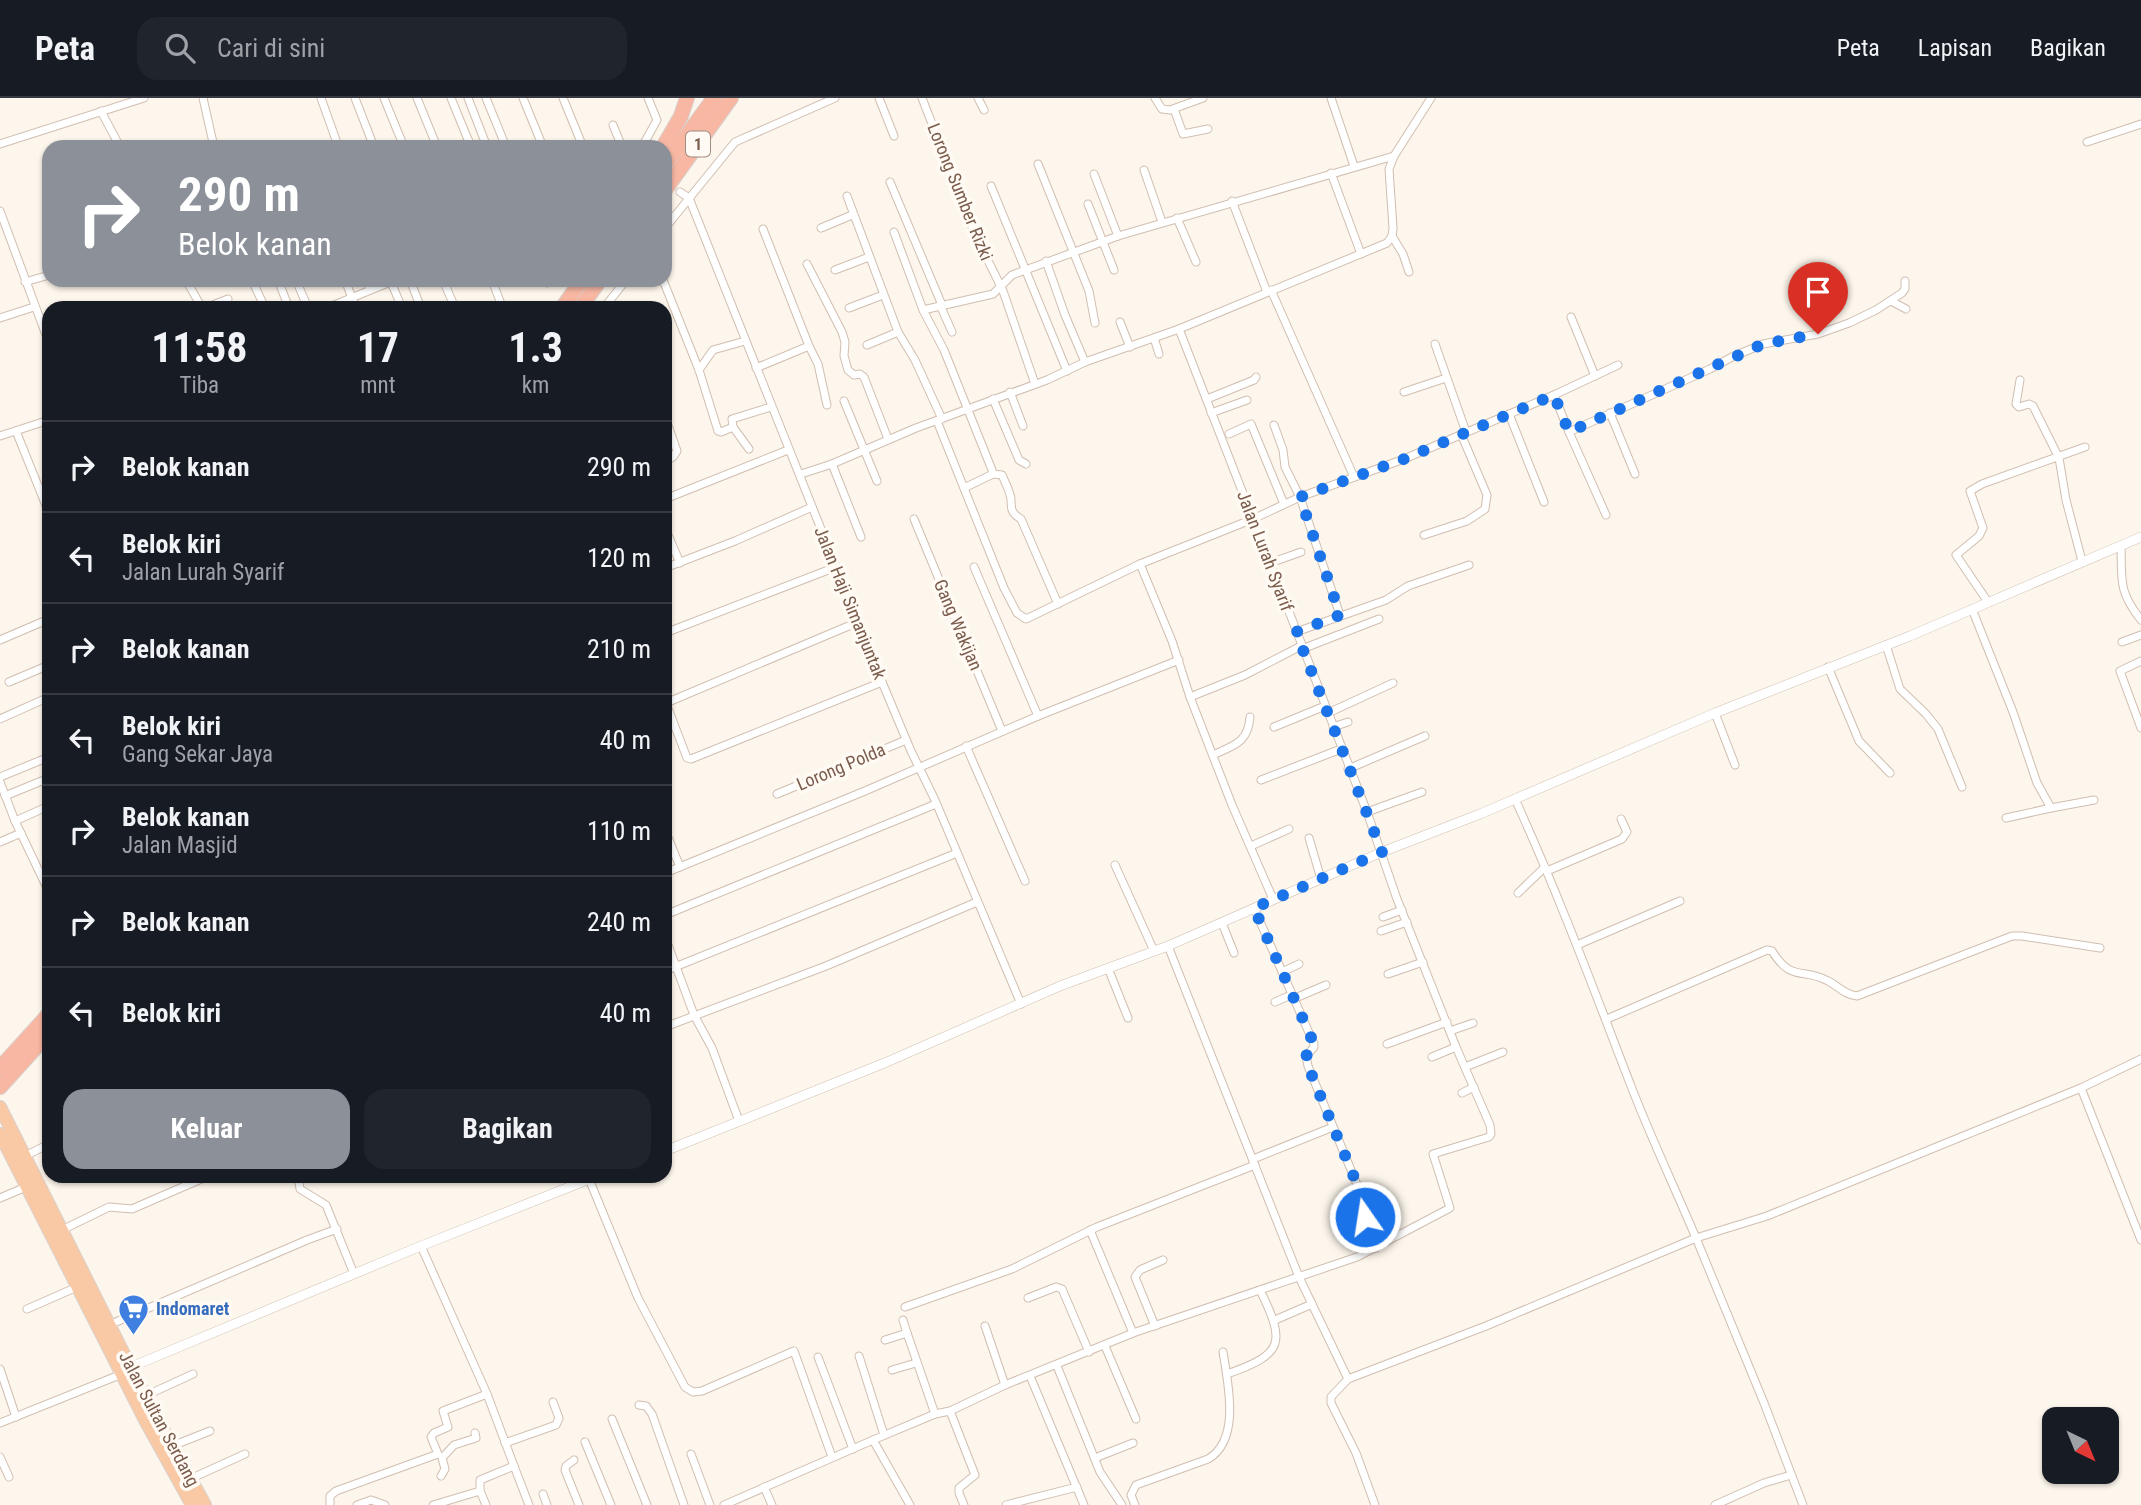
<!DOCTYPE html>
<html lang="id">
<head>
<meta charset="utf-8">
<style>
	body { margin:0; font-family:"Roboto Condensed",sans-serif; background:#20242c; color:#f1f3f6; height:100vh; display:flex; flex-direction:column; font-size:26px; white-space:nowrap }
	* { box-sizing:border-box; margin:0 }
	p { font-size:23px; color:#9ea1a6 }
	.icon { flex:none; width:38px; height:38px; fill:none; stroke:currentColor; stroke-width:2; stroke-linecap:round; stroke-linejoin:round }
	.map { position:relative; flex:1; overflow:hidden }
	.details { position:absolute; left:42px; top:203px; width:630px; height:882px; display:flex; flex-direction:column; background:#171b24; border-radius:21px; box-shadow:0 2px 5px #0004 }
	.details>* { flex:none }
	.hud { position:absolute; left:42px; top:42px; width:630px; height:147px; border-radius:21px; box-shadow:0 2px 5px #0004; background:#8c9099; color:#fff; overflow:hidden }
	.needle { width:46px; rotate:137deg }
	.fabs { position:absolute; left:2042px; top:1309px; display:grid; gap:14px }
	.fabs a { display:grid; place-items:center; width:77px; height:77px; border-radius:14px; background:#171b24; box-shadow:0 2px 5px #0004; font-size:35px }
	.pin { position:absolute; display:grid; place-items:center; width:60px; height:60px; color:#fff; margin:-72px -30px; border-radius:50% 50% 50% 0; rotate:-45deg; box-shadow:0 0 7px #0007 }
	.pin .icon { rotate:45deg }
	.me { position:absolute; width:77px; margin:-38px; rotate:347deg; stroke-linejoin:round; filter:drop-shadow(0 0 5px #0008) }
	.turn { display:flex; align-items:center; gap:24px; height:147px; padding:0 21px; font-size:32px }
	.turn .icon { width:91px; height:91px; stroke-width:2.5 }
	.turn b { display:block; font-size:49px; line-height:60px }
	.eta { display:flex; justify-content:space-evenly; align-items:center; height:119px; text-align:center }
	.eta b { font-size:42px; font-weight:700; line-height:49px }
	.button { display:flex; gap:14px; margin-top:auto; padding:14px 21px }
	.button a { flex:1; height:80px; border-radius:21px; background:#8c9099; color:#fff; font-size:28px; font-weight:700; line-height:80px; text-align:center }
	.button a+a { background:#20242c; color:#f1f3f6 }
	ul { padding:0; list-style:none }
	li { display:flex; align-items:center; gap:21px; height:91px; padding:0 21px; border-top:2px solid #363941 }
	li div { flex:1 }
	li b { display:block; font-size:26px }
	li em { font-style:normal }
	header { display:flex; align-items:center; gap:42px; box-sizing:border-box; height:98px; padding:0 35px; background:#171b24; border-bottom:2px solid #363941 }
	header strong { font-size:33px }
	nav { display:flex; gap:38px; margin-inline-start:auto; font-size:24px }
	.search { width:490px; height:63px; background:#20242c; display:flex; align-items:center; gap:18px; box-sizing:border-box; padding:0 24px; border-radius:21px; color:#9ea1a6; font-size:26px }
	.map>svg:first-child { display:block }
</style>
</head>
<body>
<header>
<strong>Peta</strong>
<div class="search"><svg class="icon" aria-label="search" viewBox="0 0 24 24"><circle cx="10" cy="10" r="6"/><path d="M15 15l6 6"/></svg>Cari di sini</div>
<nav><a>Peta</a><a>Lapisan</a><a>Bagikan</a></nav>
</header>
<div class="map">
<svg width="2141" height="1407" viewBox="0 0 2141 1407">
	<rect width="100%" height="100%" fill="#fdf6ec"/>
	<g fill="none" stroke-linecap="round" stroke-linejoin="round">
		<defs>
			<g id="minor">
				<polyline points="203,0 214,49"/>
				<polyline points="321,0 336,42"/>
				<polyline points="355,0 374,49"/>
				<polyline points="384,0 404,49"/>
				<polyline points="417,0 437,49"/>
				<polyline points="451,0 471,49"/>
				<polyline points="468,0 487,49"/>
				<polyline points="486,0 506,49"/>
				<polyline points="523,0 543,49"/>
				<polyline points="563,0 583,49"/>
				<polyline points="879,0 894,38"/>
				<polyline points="922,0 974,134 1003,193 1035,286"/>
				<polyline points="978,0 984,12"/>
				<polyline points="1155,0 1162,11 1170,12 1203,0"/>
				<polyline points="1331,0 1354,68"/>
				<polyline points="1174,11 1183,36 1208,31"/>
				<polyline points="101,13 120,49"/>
				<polyline points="613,27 622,49"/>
				<polyline points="2087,44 2141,26"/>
				<polyline points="0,46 144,0"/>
				<polyline points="459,49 469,43"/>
				<polyline points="642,49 657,22 648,0"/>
				<polyline points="1038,66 1089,193 1095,225"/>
				<polyline points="1144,72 1162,124"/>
				<polyline points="1331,75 1361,156"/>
				<polyline points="1094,76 1118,138"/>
				<polyline points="890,84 942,207"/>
				<polyline points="991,88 1067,273"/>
				<polyline points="680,94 689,100"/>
				<polyline points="847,98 898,234 915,262 942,321"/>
				<polyline points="689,100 882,584 911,653 935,702 1021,906"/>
				<polyline points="1232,103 1267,194"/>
				<polyline points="1088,106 1114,172"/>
				<polyline points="0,113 49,245"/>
				<polyline points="1177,120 1196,164"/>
				<polyline points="665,130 735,44 835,0"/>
				<polyline points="821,130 852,117"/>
				<path d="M 894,134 L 923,212 L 944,252 L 992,372 L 993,376 L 1002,377 C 1005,384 1010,393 1011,401 C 1011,411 1011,415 1021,421 L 1058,506"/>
				<polyline points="1392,138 1403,156 1409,174"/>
				<polyline points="1046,163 1065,217 1085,264"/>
				<polyline points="807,166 842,234 845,244 844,258 848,272 854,277 860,276 864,279 888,341"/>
				<polyline points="835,172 869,159"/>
				<polyline points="186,182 202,210"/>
				<polyline points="252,182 265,210"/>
				<polyline points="278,182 289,210"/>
				<polyline points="296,182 308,210"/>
				<polyline points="345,182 356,210"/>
				<polyline points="366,182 370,192"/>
				<polyline points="410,182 421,210"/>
				<polyline points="443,182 455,210"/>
				<polyline points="492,182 501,206"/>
				<polyline points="546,182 547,185"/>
				<polyline points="663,182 699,272 718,333 721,334 733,329"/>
				<polyline points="25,184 49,177"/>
				<polyline points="391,184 402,210"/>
				<polyline points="1271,192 1354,379"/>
				<polyline points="1891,203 1906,211"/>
				<polyline points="940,207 952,234"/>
				<polyline points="205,210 228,201"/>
				<polyline points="327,210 395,182"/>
				<polyline points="604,210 626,182"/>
				<polyline points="849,210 883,197"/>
				<polyline points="923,212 993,196 1012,177 1118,138 1394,58"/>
				<polyline points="1571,219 1595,278"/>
				<polyline points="0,220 34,209"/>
				<polyline points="1120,224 1130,249"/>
				<polyline points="1154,240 1159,256"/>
				<polyline points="1435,246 1466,334"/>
				<polyline points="867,247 898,234"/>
				<polyline points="809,248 818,266 827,307"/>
				<polyline points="756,270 809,248 763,131"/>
				<polyline points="699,272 713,252 745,243"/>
				<polyline points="2020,282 2016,306 2019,309 2029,306 2033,308 2059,360 2066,402 2082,463"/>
				<polyline points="1010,294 1023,328"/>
				<polyline points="1404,294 1446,280"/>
				<polyline points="1554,297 1569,334"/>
				<polyline points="993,301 1019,362 1026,366"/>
				<polyline points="1207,301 1254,282 1256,279"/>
				<polyline points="844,303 877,383"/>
				<polyline points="1211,315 1247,302"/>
				<polyline points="1610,315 1635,376"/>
				<polyline points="1509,316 1544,404"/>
				<polyline points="665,319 677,353 673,359 665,364"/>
				<polyline points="937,323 1004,490 1017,515 1026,521 1140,466 1253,421 1300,399 1404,361 1554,297 1618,267"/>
				<polyline points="1274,327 1283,352 1285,369 1300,399 1340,517"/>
				<polyline points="16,333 49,415"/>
				<polyline points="1229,336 1251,326 1284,406"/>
				<polyline points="0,338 49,322"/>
				<polyline points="749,351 733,329 732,321 771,309"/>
				<polyline points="832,366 861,439"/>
				<polyline points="801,376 832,366 916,330 1047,282 1085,264 1179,231 1387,145 1392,138 1393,130 1389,71 1394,58 1431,0"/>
				<polyline points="964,390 993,376"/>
				<polyline points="665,401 788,352"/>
				<polyline points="1606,417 1569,334 1710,271 1732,259 1763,246 1818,236 1849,225 1876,212 1902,195 1905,191 1905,183"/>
				<polyline points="914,421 1002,633"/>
				<polyline points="665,430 680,465"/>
				<polyline points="1424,437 1467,423 1485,411 1487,397 1461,336"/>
				<path d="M 2121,447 C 2122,482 2118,493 2141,522"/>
				<polyline points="1270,465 1301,454"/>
				<polyline points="1140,466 1172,543 1190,599"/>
				<polyline points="974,469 1038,618"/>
				<polyline points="665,470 735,443 812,409"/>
				<polyline points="1988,504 1956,457 1979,438 1983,430 1970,393 1982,386 2085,349"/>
				<polyline points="1972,511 2013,614 2037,685 2051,710 2094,702"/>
				<polyline points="858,524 666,605 687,660 691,661 882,584"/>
				<polyline points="1296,534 1386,502 1408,488 1469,467"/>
				<polyline points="665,535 836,469"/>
				<polyline points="0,542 49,521"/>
				<polyline points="2122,544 2141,537"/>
				<polyline points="1886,547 1900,591 1926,616 1938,631 1962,689"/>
				<polyline points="1302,551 1379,521"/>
				<polyline points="2141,563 2120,573 2141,630"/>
				<polyline points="1828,569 1859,643 1890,675"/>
				<polyline points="9,584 49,567"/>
				<polyline points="1328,615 1393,585"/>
				<polyline points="1715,615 1735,667"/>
				<polyline points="0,621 49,599"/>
				<polyline points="1274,629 1325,608"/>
				<polyline points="1333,629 1348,624"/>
				<polyline points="966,648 1025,783"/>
				<path d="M 1213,657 C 1234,647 1248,645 1250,619"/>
				<polyline points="1348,671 1425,638"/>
				<polyline points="0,679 49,659"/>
				<polyline points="1261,682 1341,651"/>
				<polyline points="0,684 15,723 49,794"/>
				<polyline points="777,696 906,642"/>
				<polyline points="5,698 44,682"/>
				<polyline points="1367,714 1422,694"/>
				<polyline points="2006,720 2051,710"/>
				<polyline points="15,723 49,708"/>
				<polyline points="665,732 680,769"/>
				<polyline points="1309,740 1321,781"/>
				<polyline points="0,744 21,735"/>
				<polyline points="1251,748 1289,731"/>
				<polyline points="1115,767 1154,853"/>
				<polyline points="1547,773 1622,741 1627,734 1621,721"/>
				<polyline points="665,775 865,693 1038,618 1179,562"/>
				<polyline points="1518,795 1545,769"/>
				<polyline points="1273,801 1232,707 1190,599 1245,577 1301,548"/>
				<polyline points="1254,810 1314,946 1314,949 1306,958 1308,968 1356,1084 1365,1119 1376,1150"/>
				<polyline points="665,817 936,706"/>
				<polyline points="1383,819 1402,812"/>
				<polyline points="1222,825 1234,855"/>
				<polyline points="1381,833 1407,824"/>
				<polyline points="665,839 694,917 712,950 739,1023"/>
				<polyline points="1577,847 1680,803"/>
				<polyline points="1168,848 1299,1179 1348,1281 1331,1299 1331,1305 1356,1355 1375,1407"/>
				<polyline points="1108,870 1128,920"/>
				<polyline points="665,873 957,755"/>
				<polyline points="1282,874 1299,866"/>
				<polyline points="1388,876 1423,864"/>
				<polyline points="1293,901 1326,887"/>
				<polyline points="1275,904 1291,897"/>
				<path d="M 1607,921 L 1767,852 L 1772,853 C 1792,885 1802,869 1828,883 C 1838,888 1845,897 1857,898 L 2012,838 L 2022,838 L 2100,850"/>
				<polyline points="665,929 826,868 977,804"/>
				<polyline points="1450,933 1473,925"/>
				<polyline points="1387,946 1447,924"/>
				<polyline points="1432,959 1456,949"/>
				<polyline points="1465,969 1503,954"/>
				<polyline points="2081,990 2141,1142"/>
				<polyline points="1462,995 1474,989"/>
				<polyline points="25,1058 49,1046"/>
				<polyline points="1253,1061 1333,1029"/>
				<polyline points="298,1078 300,1091 326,1107 354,1176"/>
				<polyline points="589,1081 638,1200 685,1289 693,1294 702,1293 794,1253 832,1359"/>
				<polyline points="0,1100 26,1089"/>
				<polyline points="62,1132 109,1109 132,1111 208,1078"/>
				<polyline points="1090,1132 1133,1235"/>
				<polyline points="421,1148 487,1296 514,1368 480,1382 480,1393 486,1407"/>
				<polyline points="1028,1200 1056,1189 1062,1191 1089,1254"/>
				<polyline points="905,1209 1012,1171 1097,1129 1255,1067"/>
				<polyline points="27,1211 77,1189"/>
				<polyline points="903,1222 907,1235"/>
				<polyline points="1275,1222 1312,1206"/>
				<polyline points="109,1227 307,1142 337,1131"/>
				<polyline points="985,1228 1005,1287"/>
				<polyline points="1155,1228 1135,1179 1140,1172 1163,1162"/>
				<polyline points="885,1242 907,1235 935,1316"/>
				<polyline points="1105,1248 1136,1321"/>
				<polyline points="859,1258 884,1337"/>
				<polyline points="818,1259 853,1351"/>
				<polyline points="1057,1268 1100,1374 1122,1407"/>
				<polyline points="0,1271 16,1319"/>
				<polyline points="892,1272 916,1265"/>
				<path d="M 1227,1276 C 1284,1256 1286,1245 1260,1192"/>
				<polyline points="1030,1278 1084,1407"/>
				<path d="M 1348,1281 L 1486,1228 L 1696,1140 C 1675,1090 1651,1040 1631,988 C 1594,892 1558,795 1515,701"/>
				<polyline points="145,1298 193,1276"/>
				<polyline points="639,1307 646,1308 652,1316 684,1407"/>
				<polyline points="950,1313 975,1377 959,1390 959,1395 964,1407"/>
				<polyline points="612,1321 647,1407"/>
				<polyline points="0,1325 122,1276"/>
				<polyline points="873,1342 910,1407"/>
				<polyline points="585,1344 611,1407"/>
				<polyline points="505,1345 556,1327 559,1320 553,1304"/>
				<polyline points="172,1348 210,1333"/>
				<polyline points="691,1356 710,1407"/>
				<polyline points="0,1359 9,1379"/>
				<polyline points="1095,1360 1133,1345"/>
				<polyline points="574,1362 566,1368 565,1372 579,1407"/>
				<polyline points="514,1368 529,1407"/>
				<polyline points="441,1378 445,1371 442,1360 454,1347 476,1340 475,1335"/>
				<polyline points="190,1381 245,1356"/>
				<polyline points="764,1389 772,1407"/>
				<polyline points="543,1396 547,1407"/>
				<polyline points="330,1407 330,1398 336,1393 438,1356 431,1339 434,1335 448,1329 443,1313 487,1296"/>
				<polyline points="357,1407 371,1402 385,1407"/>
				<polyline points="433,1407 480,1393"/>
				<polyline points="724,1407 873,1342 935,1316 950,1313 1005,1287 1133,1235 1357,1159 1450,1110 1433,1056 1489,1039 1491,1036 1490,1027 1456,949 1397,801 1367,714 1179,231"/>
				<polyline points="1006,1407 1077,1389"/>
				<path d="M 1135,1407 L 1131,1397 L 1136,1387 L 1208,1361 C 1241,1342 1228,1286 1223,1254"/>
				<polyline points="1715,1407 1764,1385 1791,1377"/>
				<polyline points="1803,1407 1764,1305 1696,1140 1767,1118 2081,990 2141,961"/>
			</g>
			<g id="tertiary">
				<polyline points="665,1053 887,964 1060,888 1168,848 1382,754 1480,716 1715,615 1910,538 2141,439"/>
				<polyline points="131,1269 421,1148 597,1078"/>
			</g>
			<g id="trunk">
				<polyline points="0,1009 145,1298 205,1407"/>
				<polyline points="0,1036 145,1322 192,1407"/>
			</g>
			<g id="motorway">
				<polyline points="663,49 681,18 687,0"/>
				<polyline points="665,67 714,0"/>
				<polyline points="665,92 731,0"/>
				<polyline points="562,210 582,182"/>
				<polyline points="580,210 600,182"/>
				<polyline points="0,970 49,916"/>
				<polyline points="0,989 49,935"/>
			</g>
		</defs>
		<use href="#minor" stroke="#d1beb0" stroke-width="9"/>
		<use href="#tertiary" stroke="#d1beb0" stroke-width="10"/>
		<use href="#trunk" stroke="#dad1cd" stroke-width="14"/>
		<use href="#motorway" stroke="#dad1cd" stroke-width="16"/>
		<use href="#minor" stroke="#fff" stroke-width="7"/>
		<use href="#tertiary" stroke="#fff" stroke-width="9"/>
		<use href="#trunk" stroke="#f9c8a4" stroke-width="12"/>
		<use href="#motorway" stroke="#f7b7a3" stroke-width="14"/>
	</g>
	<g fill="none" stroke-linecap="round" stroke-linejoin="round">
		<polyline stroke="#1a73e8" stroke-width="12" stroke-dasharray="0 21.6" points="1365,1119 1356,1084 1308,968 1306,958 1314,949 1314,946 1254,810 1382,754 1296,534 1340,517 1300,399 1404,361 1554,297 1569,334 1763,246 1818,236"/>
	</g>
	<defs>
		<symbol id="supermarket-pin" viewBox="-11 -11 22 30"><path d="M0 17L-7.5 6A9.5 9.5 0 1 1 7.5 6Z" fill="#3f7fe0" stroke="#fffaf3"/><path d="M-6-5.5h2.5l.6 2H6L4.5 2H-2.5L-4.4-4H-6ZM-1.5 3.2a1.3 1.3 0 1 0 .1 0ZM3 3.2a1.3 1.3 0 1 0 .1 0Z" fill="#fff"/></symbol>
	</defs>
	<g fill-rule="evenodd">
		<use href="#supermarket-pin" x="116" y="1194" width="35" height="47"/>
	</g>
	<g text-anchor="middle" stroke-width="7" stroke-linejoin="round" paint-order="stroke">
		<rect fill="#fffaf3" stroke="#a28b7f" stroke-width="2" x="686" y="33.5" width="24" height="25" rx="5"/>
		<g font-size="16" font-weight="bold" fill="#7a5c4d">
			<text x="698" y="52">1</text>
		</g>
		<g font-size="18" fill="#7a5c4d" stroke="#fffaf3">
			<text transform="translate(960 94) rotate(68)" y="6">Lorong Sumber Rizki</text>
			<text transform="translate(1265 453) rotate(69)" y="6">Jalan Lurah Syarif</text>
			<text transform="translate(850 505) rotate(68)" y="6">Jalan Haji Simanjuntak</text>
			<text transform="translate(958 527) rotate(67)" y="6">Gang Wakijan</text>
			<text transform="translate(841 669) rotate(-23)" y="6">Lorong Polda</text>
			<text transform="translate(159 1321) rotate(62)" y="6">Jalan Sultan Serdang</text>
		</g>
		<g font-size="18" font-weight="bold" fill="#366cbe" stroke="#fffaf3" text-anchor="start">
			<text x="156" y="1217">Indomaret</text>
		</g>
	</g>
</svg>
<div class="fabs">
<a><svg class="needle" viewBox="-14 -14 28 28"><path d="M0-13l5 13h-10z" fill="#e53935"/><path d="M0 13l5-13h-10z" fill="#9ea1a6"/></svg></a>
</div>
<div class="pin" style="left:1818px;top:236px;background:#d93025"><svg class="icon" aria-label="arrive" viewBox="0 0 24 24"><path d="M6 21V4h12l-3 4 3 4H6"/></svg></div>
<svg class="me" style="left:1365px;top:1119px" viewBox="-20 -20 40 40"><circle r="17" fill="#1a73e8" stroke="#fff" stroke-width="3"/><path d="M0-11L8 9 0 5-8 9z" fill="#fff"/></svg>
<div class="hud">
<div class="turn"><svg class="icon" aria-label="right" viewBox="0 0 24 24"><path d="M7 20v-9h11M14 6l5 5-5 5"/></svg><div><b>290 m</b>Belok kanan</div></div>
</div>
<section class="details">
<div class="eta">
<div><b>11:58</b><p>Tiba</p></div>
<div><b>17</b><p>mnt</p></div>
<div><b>1.3</b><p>km</p></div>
</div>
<ul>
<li><svg class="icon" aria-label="right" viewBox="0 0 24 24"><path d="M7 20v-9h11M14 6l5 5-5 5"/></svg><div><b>Belok kanan</b></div><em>290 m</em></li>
<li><svg class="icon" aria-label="left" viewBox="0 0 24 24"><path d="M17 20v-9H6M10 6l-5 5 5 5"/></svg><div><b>Belok kiri</b><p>Jalan Lurah Syarif</p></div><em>120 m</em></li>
<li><svg class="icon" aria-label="right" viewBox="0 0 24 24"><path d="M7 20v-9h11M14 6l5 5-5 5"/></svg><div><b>Belok kanan</b></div><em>210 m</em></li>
<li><svg class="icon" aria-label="left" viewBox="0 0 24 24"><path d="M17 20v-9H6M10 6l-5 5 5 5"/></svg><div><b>Belok kiri</b><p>Gang Sekar Jaya</p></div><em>40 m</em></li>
<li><svg class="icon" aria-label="right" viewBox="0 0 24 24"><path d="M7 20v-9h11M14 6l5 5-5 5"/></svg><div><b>Belok kanan</b><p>Jalan Masjid</p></div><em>110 m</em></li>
<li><svg class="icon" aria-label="right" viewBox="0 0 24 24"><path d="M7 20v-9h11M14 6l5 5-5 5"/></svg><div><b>Belok kanan</b></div><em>240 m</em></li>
<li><svg class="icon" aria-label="left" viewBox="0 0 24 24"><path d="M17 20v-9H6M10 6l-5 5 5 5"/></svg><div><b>Belok kiri</b></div><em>40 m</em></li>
</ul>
<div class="button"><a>Keluar</a><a>Bagikan</a></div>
</section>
</div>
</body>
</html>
